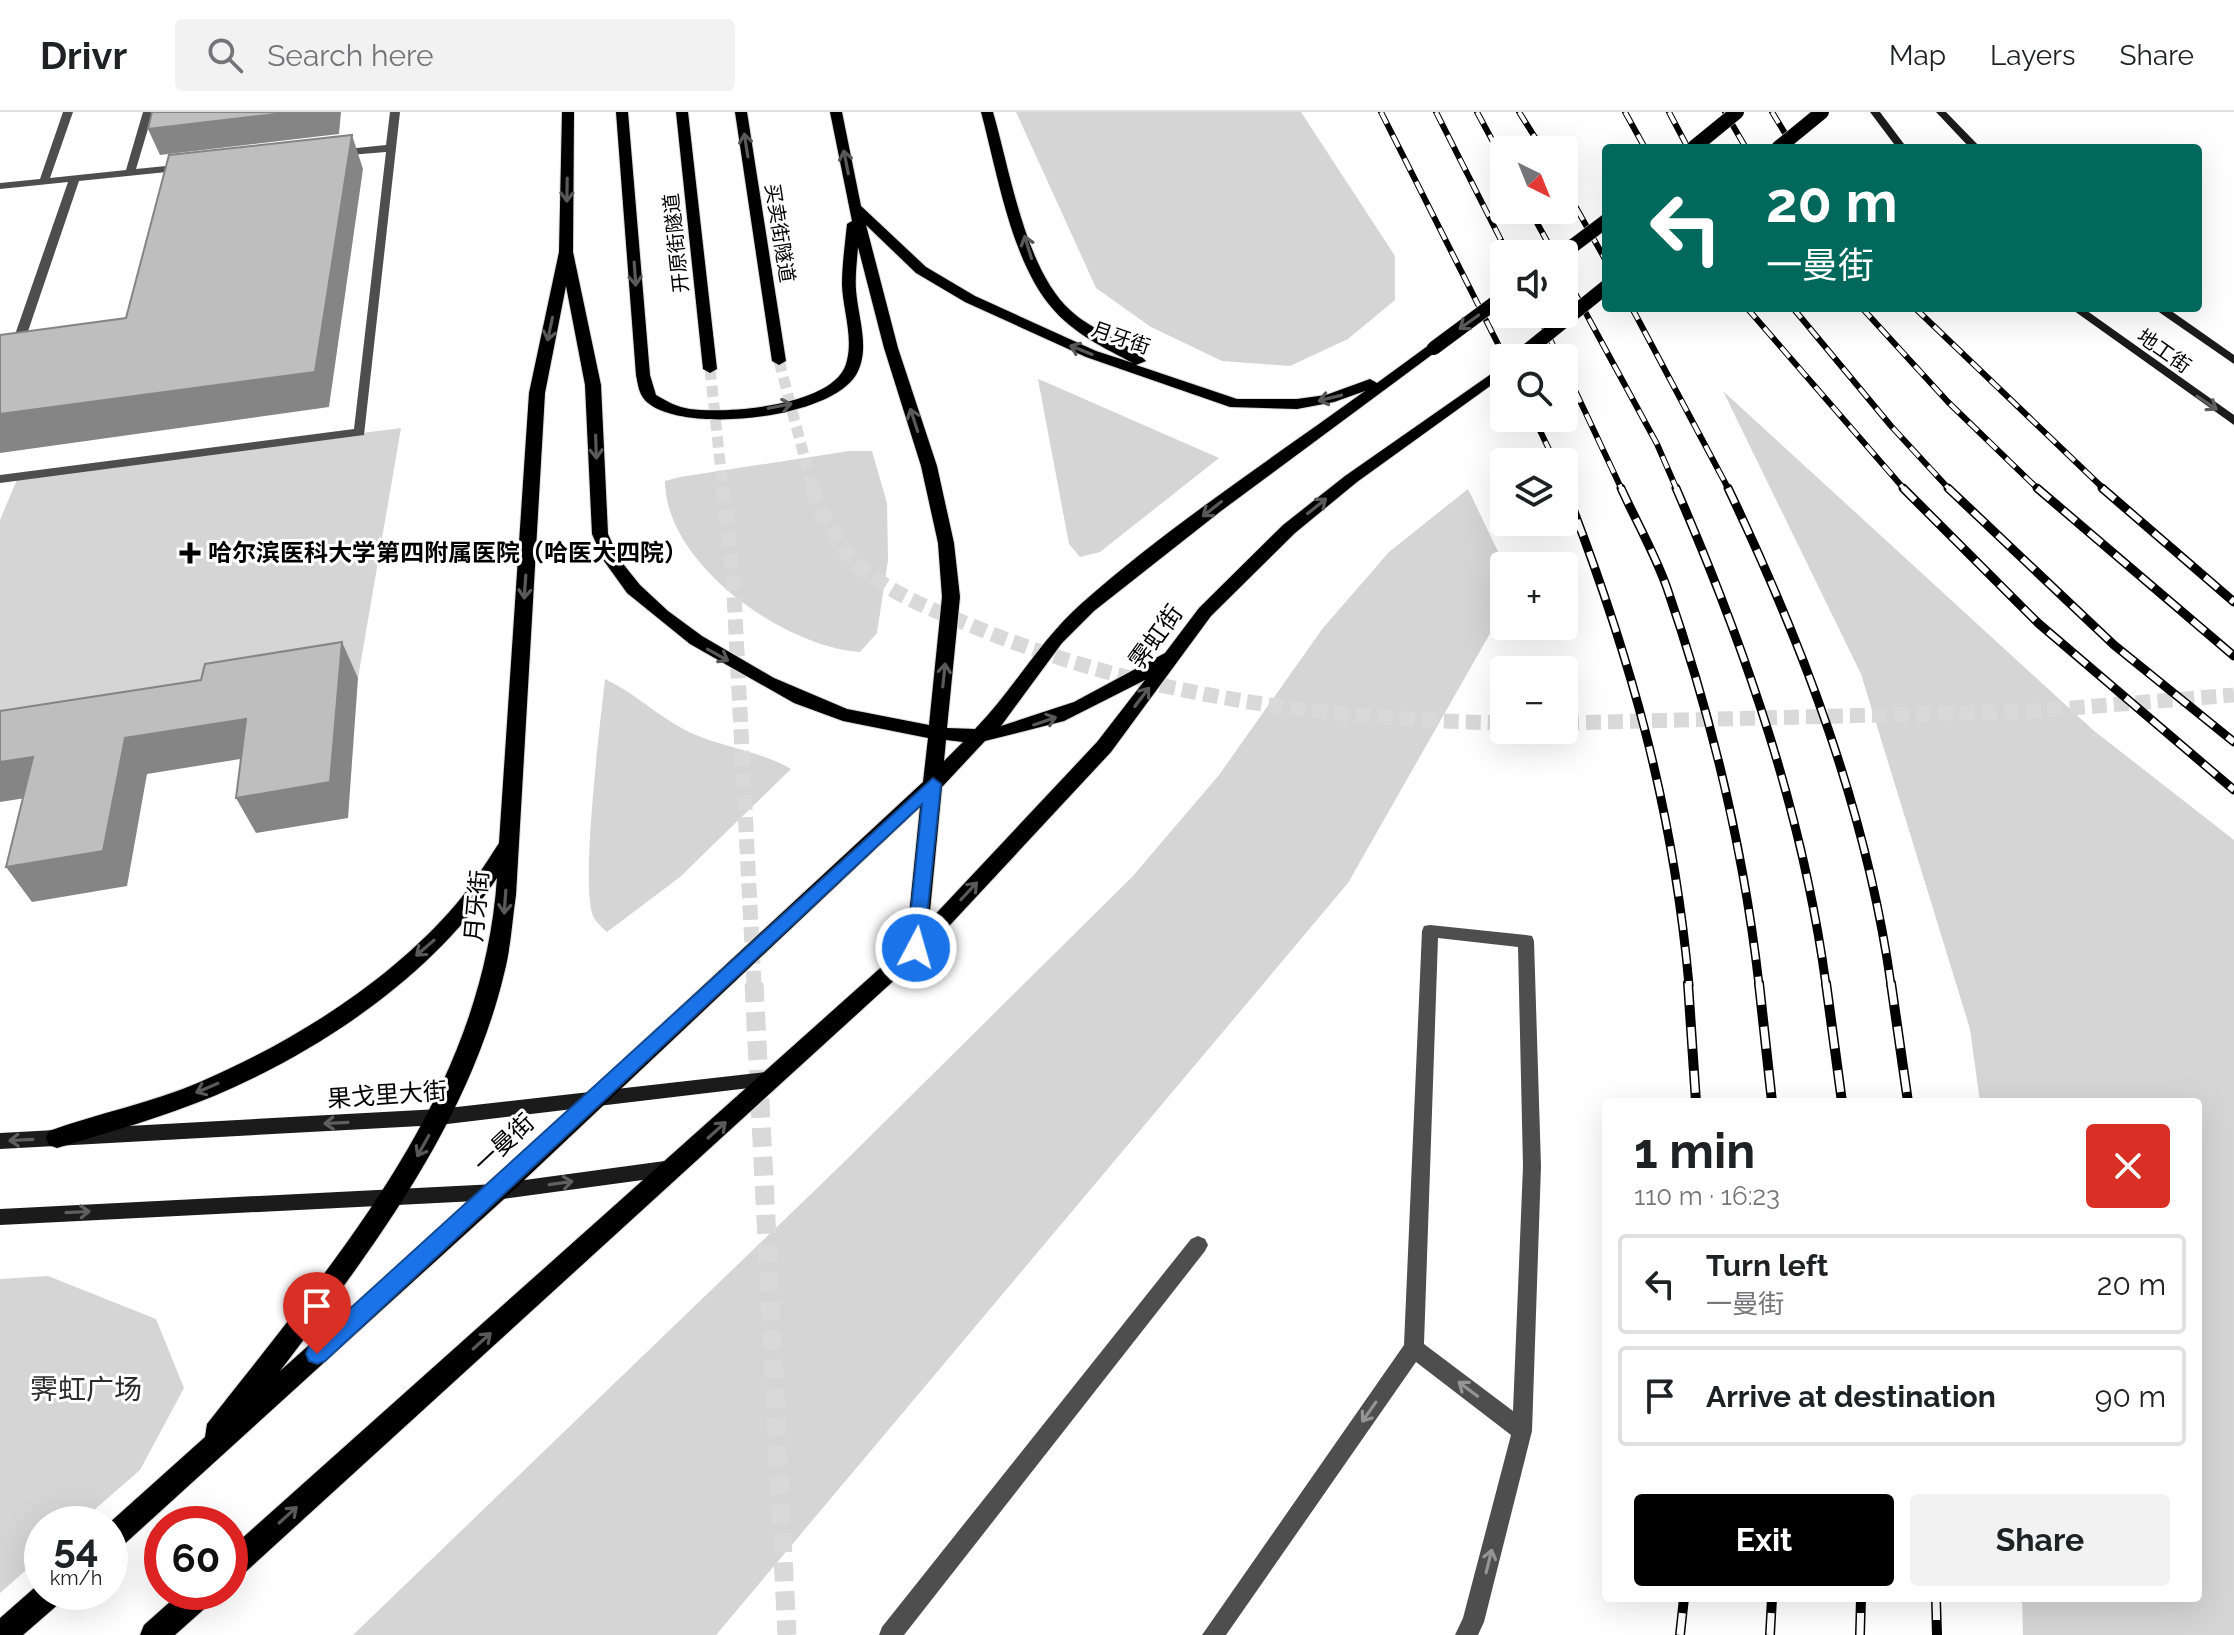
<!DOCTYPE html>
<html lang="en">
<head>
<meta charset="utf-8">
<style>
	body { margin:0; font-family:Raleway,"Noto Sans SC",sans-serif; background:#f2f2f2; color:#202124; height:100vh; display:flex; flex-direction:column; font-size:30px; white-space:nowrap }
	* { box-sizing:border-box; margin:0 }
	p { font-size:26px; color:#757577 }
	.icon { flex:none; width:44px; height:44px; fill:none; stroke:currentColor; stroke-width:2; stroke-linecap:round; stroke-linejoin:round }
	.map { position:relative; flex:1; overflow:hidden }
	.details { position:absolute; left:1602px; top:986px; width:600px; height:504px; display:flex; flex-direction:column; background:#fff; border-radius:8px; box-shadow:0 8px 32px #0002 }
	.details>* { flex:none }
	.top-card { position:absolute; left:1602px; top:32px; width:600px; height:168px; border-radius:8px; box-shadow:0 8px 32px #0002; background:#00695c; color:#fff; overflow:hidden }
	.needle { width:52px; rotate:137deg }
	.buttons { position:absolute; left:1490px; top:24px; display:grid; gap:16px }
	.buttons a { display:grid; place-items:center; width:88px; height:88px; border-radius:8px; background:#fff; box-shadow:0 8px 32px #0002; font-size:40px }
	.speed { position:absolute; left:24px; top:1394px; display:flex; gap:16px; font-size:40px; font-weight:700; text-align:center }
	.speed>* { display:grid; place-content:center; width:104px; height:104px; border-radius:50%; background:#fff; box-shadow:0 8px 32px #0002; line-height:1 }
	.speed small { font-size:20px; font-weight:400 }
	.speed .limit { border:12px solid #d22; background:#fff; color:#111 }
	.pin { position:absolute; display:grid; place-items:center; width:68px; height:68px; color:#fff; margin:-82px -34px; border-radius:50% 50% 50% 0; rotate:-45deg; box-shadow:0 0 8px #0007 }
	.pin .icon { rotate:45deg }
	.me { position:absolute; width:88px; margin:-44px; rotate:6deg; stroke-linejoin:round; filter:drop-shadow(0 0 6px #0008) }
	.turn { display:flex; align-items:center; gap:28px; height:168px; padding:0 32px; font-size:36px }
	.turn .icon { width:104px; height:104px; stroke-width:2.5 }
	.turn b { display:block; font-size:56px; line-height:68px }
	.round { display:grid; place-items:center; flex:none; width:84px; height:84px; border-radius:8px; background:#f2f2f2 }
	.overview { display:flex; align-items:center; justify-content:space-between; height:136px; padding:0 32px }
	h1 { font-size:48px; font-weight:700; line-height:60px }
	.action { display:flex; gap:16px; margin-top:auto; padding:16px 32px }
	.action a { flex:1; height:92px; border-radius:8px; background:#000; color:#fff; font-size:32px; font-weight:700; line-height:92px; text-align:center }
	.action a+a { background:#f2f2f2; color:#202124 }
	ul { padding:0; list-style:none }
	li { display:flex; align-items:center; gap:24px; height:100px; margin:0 16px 12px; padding:0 16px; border:4px solid #e0e0e0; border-radius:8px }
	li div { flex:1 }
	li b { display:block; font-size:30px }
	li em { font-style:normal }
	header { display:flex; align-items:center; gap:48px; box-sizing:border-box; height:112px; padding:0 40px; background:#fff; border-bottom:2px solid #e0e0e0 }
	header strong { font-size:38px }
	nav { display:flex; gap:44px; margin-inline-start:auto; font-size:28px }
	.search { width:560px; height:72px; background:#f2f2f2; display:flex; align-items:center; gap:20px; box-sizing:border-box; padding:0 28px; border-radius:8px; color:#757577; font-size:30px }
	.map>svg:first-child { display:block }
</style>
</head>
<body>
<header>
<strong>Drivr</strong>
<div class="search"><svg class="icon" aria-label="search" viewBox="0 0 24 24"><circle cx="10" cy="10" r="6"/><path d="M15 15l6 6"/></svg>Search here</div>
<nav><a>Map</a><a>Layers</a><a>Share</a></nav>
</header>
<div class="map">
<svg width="2234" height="1523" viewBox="0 0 2234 1523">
	<rect width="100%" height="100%" fill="#fff"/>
	<g fill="#d5d5d5">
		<polygon points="1016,0 1301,0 1395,144 1395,188 1348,227 1290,254 1222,249 1151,215 1096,176"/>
		<polygon points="1038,267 1050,272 1219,346 1100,440 1080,445 1069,432"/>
		<polygon points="1723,279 2093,618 2234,728 2234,1523 2023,1523 2022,1486 2198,1486 2198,990 1980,990 1970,917 1861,562"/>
		<polygon points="401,316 358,566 224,588 0,639 0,408 18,365"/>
		<path d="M 849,339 L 872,339 L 887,391 L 888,448 L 877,521 L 860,540 C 784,535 665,452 665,369 L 680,365 Z"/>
		<polygon points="1468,377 1505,454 1504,497 1348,771 716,1523 353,1523 838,1056 1132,765 1219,663 1323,516 1389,440"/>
		<path d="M 605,567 C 637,582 664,610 696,623 C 727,636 762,640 791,657 L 680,765 L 607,820 C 603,816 597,811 594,806 C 579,780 601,606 605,567 Z"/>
		<polygon points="48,1164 156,1207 184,1276 140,1358 78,1412 42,1412 42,1444 0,1481 0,1167"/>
	</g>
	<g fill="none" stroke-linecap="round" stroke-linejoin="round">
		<g stroke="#d9d9d9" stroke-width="11" stroke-dasharray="11 6" stroke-linecap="butt">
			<polyline points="779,249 813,378"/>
			<polyline points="710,257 723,378"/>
		</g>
		<g stroke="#d9d9d9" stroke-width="15" stroke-dasharray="15 7" stroke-linecap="butt">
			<polyline points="723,376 733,463 754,873"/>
			<path d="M 812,376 C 822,402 834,428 854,449 C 886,480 930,497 970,513 C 1139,584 1322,607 1504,611"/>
			<polyline points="1564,611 2034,599 2234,583"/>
		</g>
		<polyline stroke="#d9d9d9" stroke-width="19" stroke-dasharray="19 10" stroke-linecap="butt" points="754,871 787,1523"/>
		<defs>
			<g id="primary">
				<path d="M 562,0 L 574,0 L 573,140 L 601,273 L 608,422 L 620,448 L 640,473 L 668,499 L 702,524 L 774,566 L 847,597 L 929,613 L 942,485 L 938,431 L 921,354 L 884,236 L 858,135 C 857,149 855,164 856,178 C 858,206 871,237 856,263 C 829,307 686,322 648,291 C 639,284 638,273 636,263 L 616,0 L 628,0 L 650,263 L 656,283 C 668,290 677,295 690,297 C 727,302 833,294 846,252 C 854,226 843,199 842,173 C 842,153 845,132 847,112 L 852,109 L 830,0 L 842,0 L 861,94 L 926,155 L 975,184 L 1096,239 L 1133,251 C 1104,236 1073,221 1052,196 C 1011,149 997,59 981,0 L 993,0 C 1010,58 1025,157 1070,198 C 1092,219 1127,229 1146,249 L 1136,253 L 1237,287 L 1297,287 L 1326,283 L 1370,267 L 1377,271 L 1429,233 L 1441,236 L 1221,399 L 1094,499 L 1062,531 L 1001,614 L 1074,590 L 1165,541 L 1199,496 L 1283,413 L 1345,364 L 1504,253 L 1504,264 L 1357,370 L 1295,421 L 1211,504 L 1111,640 L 923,842 L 240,1465 L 230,1469 L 230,1437 L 906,833 L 920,695 L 504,1087 L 119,1437 L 110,1441 L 108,1412 L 205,1325 L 207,1312 C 335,1148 482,984 497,766 C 432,864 322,938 214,984 C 163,1005 110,1020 57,1036 L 49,1033 L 46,1026 L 49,1019 C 99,1001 151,991 200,970 C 293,930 391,869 457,791 C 473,772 486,751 499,731 L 529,281 L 559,140 ZM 866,113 L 916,161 L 965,190 L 1086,245 L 1230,295 L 1297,297 L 1334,290 L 1365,279 C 1271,347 1168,415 1082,491 C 1040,528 1014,577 975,617 L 947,616 L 960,485 L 954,431 L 937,354 L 898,236 ZM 566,174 L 585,273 L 592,422 L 604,449 L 627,481 L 690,532 L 794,591 L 843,609 L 928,626 L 923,670 L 488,1073 L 280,1259 C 372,1138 468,1012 504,862 C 511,836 512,809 516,783 L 545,281 ZM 1145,568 L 1097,630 L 929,809 L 942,675 L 985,629 L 1064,609 ZM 946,628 L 963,630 L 944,649 Z"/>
				<polygon points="676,0 688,0 717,257 710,261 703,257"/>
				<polygon points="735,0 747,0 786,249 779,253 772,249"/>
				<polygon points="41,1470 42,1480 65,1480 61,1490 23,1523 0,1523 0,1506"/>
				<polygon points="181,1480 216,1480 212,1490 175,1523 140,1523 144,1513"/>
			</g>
		</defs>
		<use href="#primary" stroke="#dbdbdb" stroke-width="2"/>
		<g fill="#4e4e4e" fill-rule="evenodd">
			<polygon points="63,0 73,0 50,66 126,58 143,0 153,0 136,57 186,52 191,55 186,58 79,69 21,240 0,246 0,238 10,237 68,70 0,77 0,71 40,67"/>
			<polygon points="390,0 400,0 364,323 0,371 0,363 354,317 386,40 337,44 332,41 337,38 386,33"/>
			<path d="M 1430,813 L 1526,823 L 1532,824 L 1534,829 L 1541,1054 L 1532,1319 L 1484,1510 L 1478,1523 L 1455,1523 L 1463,1506 L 1511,1323 L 1416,1250 L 1226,1523 L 1202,1523 L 1404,1233 L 1422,819 L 1424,814 ZM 1438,826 L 1518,835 L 1523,1054 L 1513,1299 L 1424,1232 Z"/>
			<polygon points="1198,1124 1205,1127 1208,1133 1205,1139 904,1523 879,1523 882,1515 1191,1127"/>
		</g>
		<g fill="#1b1b1b" fill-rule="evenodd">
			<polygon points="1870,0 1880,0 1907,36 1897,36"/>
			<polygon points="1936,0 1946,0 1981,36 1970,36"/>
			<polygon points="2070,196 2083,196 2234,303 2234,313"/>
			<polygon points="2153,196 2167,196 2234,243 2234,252"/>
			<polygon points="774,959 780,961 783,966 780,971 774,973 439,1013 0,1037 0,1021 439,997"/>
			<polygon points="672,1048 679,1050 681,1056 679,1062 672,1064 496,1088 0,1113 0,1097 496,1072"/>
		</g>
		<use href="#primary" fill="#000" fill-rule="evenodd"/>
		<defs>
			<g id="rail-far2">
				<polyline points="1381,0 1505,246"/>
				<polyline points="1436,0 1508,142"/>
				<polyline points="1477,0 1504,50"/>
				<polyline points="1519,0 1543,38"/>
				<polyline points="1625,0 1645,36"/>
				<polyline points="1669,0 1688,36"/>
				<polyline points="1725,0 1746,36"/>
				<polyline points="1772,0 1794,36"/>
				<polyline points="1564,74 1606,149"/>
				<polyline points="1530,98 1554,142"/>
				<polyline points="1564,161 1657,332 1677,378"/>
				<polyline points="1632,196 1729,378"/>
				<polyline points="1747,196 1905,378"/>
				<polyline points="1793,196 1891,314 1950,378"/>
				<polyline points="1862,196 1948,290 2039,378"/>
				<polyline points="1915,196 2105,378"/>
				<polyline points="1538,202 1559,246"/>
				<polyline points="1564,255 1622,378"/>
				<polyline points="1534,306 1555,350"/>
				<polyline points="1564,374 1566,378"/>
			</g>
			<g id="rail-far1">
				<path d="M 1565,376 C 1630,543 1673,694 1689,873"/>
				<path d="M 1621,376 C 1636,409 1655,442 1667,476 C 1711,603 1744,739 1759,873"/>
				<path d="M 1676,376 C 1745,535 1803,701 1826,873"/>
				<path d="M 1728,376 C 1803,533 1867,700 1891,873"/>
				<polyline points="1903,376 2038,511 2234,678"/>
				<polyline points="1948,376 2114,533 2234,630"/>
				<polyline points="2037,376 2234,544"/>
				<polyline points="2102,376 2234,490"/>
			</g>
			<g id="rail">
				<polyline points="1688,871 1696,990"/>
				<polyline points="1759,871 1772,990"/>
				<polyline points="1826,871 1842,990"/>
				<polyline points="1891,871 1908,990"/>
				<polyline points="1936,1486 1937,1523"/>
				<polyline points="1680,1523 1684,1486"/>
				<polyline points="1770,1523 1772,1486"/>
				<polyline points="1860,1523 1861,1486"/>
			</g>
		</defs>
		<use href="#rail-far2" stroke="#000" stroke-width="6"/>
		<use href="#rail-far1" stroke="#000" stroke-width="9"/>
		<use href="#rail" stroke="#000" stroke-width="10"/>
		<use href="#rail-far2" stroke="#fff" stroke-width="4" stroke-dasharray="13" stroke-linecap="butt"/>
		<use href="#rail-far1" stroke="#fff" stroke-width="6" stroke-dasharray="17" stroke-linecap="butt"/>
		<use href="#rail" stroke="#fff" stroke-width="7" stroke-dasharray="22" stroke-linecap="butt"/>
		<defs>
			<g id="primary-bridge">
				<polyline points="1693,36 1737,0"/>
				<polyline points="1778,36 1822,0"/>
				<polyline points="1562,142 1606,109"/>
				<polyline points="1434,236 1504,184"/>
				<polyline points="1518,246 1606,175"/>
			</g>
		</defs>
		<use href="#primary-bridge" stroke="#dbdbdb" stroke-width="15" stroke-linecap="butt"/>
		<use href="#primary-bridge" stroke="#000" stroke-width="14"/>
	</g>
	<g fill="#858585">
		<polygon points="293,0 341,0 339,22 160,43 148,17"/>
		<polygon points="352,23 363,57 329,295 0,341 0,302 315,260"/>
		<polygon points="342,530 358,566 348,706 256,721 236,686"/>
		<polygon points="246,607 265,643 147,662 127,774 32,790 6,755 125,626"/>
		<polygon points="33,645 57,681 0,690 0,650"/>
	</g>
	<g fill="#bebebe" stroke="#858585" stroke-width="2">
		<polygon points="152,0 293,0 148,17"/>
		<polygon points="352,23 315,260 0,302 0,223 126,206 169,43"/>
		<polygon points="342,530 330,670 236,686 246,607 125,626 103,739 6,755 33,645 0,650 0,599 201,568 205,552"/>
	</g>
	<defs><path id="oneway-shaft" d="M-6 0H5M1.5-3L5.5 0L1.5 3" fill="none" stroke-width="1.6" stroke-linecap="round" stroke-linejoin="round" transform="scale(2)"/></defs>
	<g stroke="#595959">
		<use href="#oneway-shaft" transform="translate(746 33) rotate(-99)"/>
		<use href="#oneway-shaft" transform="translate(846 50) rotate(-101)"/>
		<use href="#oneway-shaft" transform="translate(567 78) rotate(91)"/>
		<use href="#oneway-shaft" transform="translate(1028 135) rotate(-107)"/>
		<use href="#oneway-shaft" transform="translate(635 162) rotate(86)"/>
		<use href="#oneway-shaft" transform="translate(1469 210) rotate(144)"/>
		<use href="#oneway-shaft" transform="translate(550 217) rotate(102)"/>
		<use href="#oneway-shaft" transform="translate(1081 238) rotate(-158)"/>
		<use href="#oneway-shaft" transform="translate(1330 286) rotate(166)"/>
		<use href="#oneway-shaft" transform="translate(780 294) rotate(-11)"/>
		<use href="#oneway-shaft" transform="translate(914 308) rotate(-108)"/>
		<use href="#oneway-shaft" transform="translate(596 335) rotate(88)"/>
		<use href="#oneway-shaft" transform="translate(1317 394) rotate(-39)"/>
		<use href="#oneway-shaft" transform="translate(1212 397) rotate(142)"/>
		<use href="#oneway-shaft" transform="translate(525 475) rotate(94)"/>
		<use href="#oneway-shaft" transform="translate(718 543) rotate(29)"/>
		<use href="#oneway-shaft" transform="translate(944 563) rotate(-84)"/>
		<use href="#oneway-shaft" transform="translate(1142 585) rotate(-53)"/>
		<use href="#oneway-shaft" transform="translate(1045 609) rotate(-19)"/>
		<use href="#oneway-shaft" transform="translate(969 779) rotate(-47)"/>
		<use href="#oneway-shaft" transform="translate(505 790) rotate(94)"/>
		<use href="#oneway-shaft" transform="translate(425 836) rotate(139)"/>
		<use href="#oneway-shaft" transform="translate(207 976) rotate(157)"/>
		<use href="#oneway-shaft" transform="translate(717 1018) rotate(-42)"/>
		<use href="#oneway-shaft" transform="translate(423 1034) rotate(119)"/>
		<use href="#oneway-shaft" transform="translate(482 1229) rotate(-42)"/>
		<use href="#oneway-shaft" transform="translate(288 1403) rotate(-42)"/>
	</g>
	<g stroke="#5f5f5f">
		<use href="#oneway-shaft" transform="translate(2207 291) rotate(34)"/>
		<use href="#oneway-shaft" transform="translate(336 1011) rotate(177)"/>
		<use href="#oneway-shaft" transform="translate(21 1028) rotate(177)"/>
		<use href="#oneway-shaft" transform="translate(561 1071) rotate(-8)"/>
		<use href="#oneway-shaft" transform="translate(78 1100) rotate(-3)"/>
	</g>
	<g stroke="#959595">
		<use href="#oneway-shaft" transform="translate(1468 1277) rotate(-143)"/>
		<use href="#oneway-shaft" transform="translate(1369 1300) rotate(125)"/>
		<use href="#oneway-shaft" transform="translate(1489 1449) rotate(-76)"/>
	</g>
	<polygon fill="#1a73e8" stroke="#114b97" stroke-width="2" points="933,666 941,672 923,841 909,841 907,836 922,692 325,1249 317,1252 309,1249 306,1242 309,1234"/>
	<path fill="#000" stroke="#fff" stroke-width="3" d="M186 429h8v8h8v8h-8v8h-8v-8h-8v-8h8z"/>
	<g text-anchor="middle" stroke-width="6" stroke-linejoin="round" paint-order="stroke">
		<g font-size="20" fill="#000" stroke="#fff">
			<text transform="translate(780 121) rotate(81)" y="7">买卖街隧道</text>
			<text transform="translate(676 131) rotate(-96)" y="7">开原街隧道</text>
			<text transform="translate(1121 226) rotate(19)" y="7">月牙街</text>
			<text transform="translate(2164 239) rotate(35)" y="7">地工街</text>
		</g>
		<g font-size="24" font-weight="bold" fill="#000" stroke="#fff" text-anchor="start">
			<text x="208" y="449">哈尔滨医科大学第四附属医院（哈医大四院）</text>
		</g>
		<g font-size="24" fill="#000" stroke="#fff">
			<text transform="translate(1156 525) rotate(-54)" y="8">霁虹街</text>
			<text transform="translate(477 794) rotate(-85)" y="8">月牙街</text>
			<text transform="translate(387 983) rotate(-4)" y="8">果戈里大街</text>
			<text transform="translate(504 1031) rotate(-43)" y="8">一曼街</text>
		</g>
		<g font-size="28" fill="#2c2c2c" stroke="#fff">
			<text x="86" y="1287">霁虹广场</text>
		</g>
	</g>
</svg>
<div class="buttons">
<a><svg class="needle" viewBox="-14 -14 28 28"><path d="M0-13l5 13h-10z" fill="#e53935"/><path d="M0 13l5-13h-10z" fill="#757577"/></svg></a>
<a><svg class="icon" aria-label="sound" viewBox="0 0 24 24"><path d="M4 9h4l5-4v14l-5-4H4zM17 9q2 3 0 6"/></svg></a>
<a><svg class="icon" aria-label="search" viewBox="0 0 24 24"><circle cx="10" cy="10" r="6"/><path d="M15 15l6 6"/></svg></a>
<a><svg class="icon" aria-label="layers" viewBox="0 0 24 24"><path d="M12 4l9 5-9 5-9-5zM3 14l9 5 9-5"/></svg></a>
<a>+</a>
<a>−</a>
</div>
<div class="speed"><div>54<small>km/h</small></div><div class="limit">60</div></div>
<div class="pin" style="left:317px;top:1242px;background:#d93025"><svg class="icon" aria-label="arrive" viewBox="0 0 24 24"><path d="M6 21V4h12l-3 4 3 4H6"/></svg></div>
<svg class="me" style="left:916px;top:836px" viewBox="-20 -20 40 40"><circle r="17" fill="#1a73e8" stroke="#fff" stroke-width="3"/><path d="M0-11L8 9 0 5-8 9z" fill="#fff"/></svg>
<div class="top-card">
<div class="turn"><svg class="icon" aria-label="left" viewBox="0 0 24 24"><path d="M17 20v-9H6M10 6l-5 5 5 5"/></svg><div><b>20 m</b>一曼街</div></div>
</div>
<section class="details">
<div class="overview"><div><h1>1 min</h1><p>110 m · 16:23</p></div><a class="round" style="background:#d93025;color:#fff"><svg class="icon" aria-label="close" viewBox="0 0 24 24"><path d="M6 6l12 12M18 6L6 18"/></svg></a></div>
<ul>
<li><svg class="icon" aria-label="left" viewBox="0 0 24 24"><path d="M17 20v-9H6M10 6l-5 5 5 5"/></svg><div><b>Turn left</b><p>一曼街</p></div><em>20 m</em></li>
<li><svg class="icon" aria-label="arrive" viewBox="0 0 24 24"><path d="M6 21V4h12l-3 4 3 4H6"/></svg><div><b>Arrive at destination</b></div><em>90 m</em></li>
</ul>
<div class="action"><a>Exit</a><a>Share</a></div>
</section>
</div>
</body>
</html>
